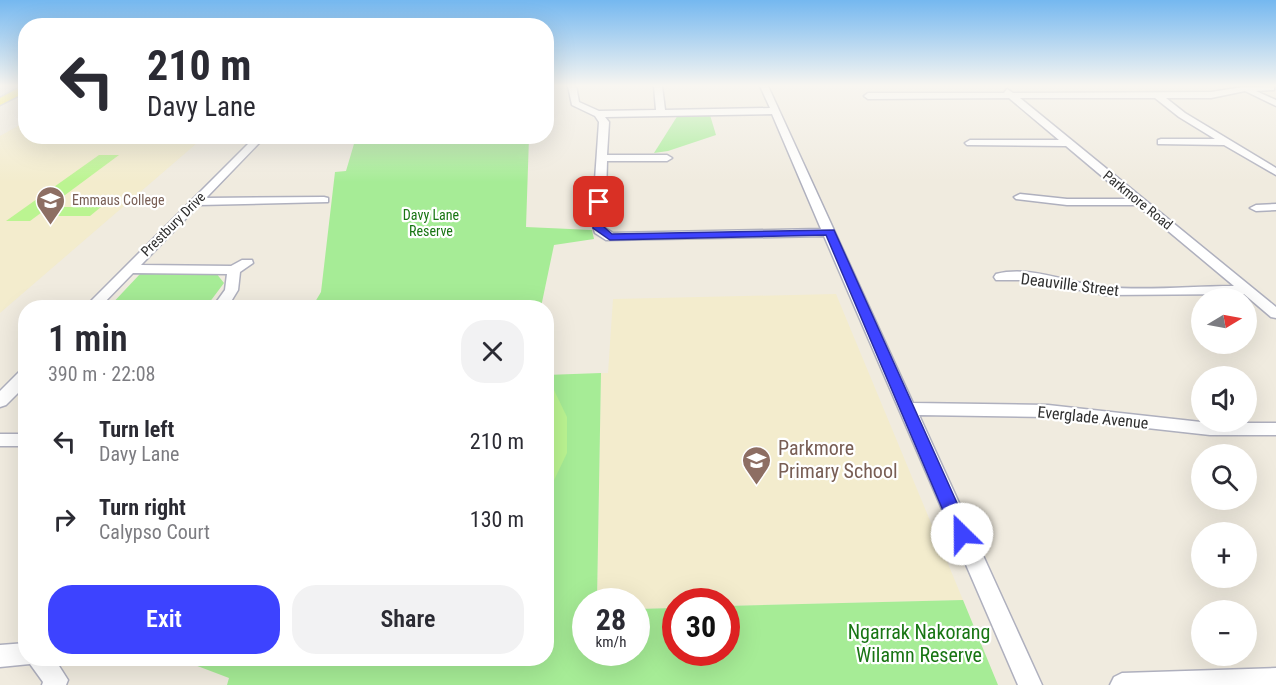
<!DOCTYPE html>
<html lang="en">
<head>
<meta charset="utf-8">
<style>
	body { margin:0; font-family:"Roboto Condensed",sans-serif; background:#f2f2f3; color:#2b2b33; height:100vh; display:flex; flex-direction:column; font-size:22px; white-space:nowrap }
	* { box-sizing:border-box; margin:0 }
	p { font-size:20px; color:#7c7c81 }
	.icon { flex:none; width:33px; height:33px; fill:none; stroke:currentColor; stroke-width:2; stroke-linecap:round; stroke-linejoin:round }
	.map { position:relative; flex:1; overflow:hidden }
	.sheet { position:absolute; left:18px; top:300px; width:536px; height:366px; display:flex; flex-direction:column; background:#fff; border-radius:24px; box-shadow:0 6px 24px #0002 }
	.sheet>* { flex:none }
	.top-card { position:absolute; left:18px; top:18px; width:536px; height:126px; border-radius:24px; box-shadow:0 6px 24px #0002; background:#fff; color:#2b2b33; overflow:hidden }
	.needle { width:39px; rotate:80deg }
	.tools { position:absolute; left:1191px; top:288px; display:grid; gap:12px }
	.tools a { display:grid; place-items:center; width:66px; height:66px; border-radius:50%; background:#fff; box-shadow:0 6px 24px #0002; font-size:30px }
	.speed { position:absolute; left:572px; top:588px; display:flex; gap:12px; font-size:30px; font-weight:700; text-align:center }
	.speed>* { display:grid; place-content:center; width:78px; height:78px; border-radius:50%; background:#fff; box-shadow:0 6px 24px #0002; line-height:1 }
	.speed small { font-size:15px; font-weight:400 }
	.speed .limit { border:9px solid #d22; background:#fff; color:#111 }
	.pin { position:absolute; display:grid; place-items:center; width:51px; height:51px; color:#fff; margin:-26px; border-radius:12px; box-shadow:0 3px 9px #0006 }
	.me { position:absolute; width:66px; margin:-33px; rotate:337deg; stroke-linejoin:round; filter:drop-shadow(0 0 4px #0008) }
	.turn { display:flex; align-items:center; gap:21px; height:126px; padding:0 30px; font-size:27px }
	.turn .icon { width:78px; height:78px; stroke-width:2.5 }
	.turn b { display:block; font-size:42px; line-height:51px }
	.round { display:grid; place-items:center; flex:none; width:63px; height:63px; border-radius:24px; background:#f2f2f3 }
	.summary { display:flex; align-items:center; justify-content:space-between; height:102px; padding:0 30px }
	h1 { font-size:36px; font-weight:600; line-height:45px }
	.button { display:flex; gap:12px; margin-top:auto; padding:12px 30px }
	.button a { flex:1; height:69px; border-radius:24px; background:#3d43ff; color:#fff; font-size:24px; font-weight:600; line-height:69px; text-align:center }
	.button a+a { background:#f2f2f3; color:#2b2b33 }
	ul { padding:0; list-style:none }
	li { display:flex; align-items:center; gap:18px; height:78px; padding:0 30px }
	li div { flex:1 }
	li b { display:block; font-size:22px }
	li em { font-style:normal }
	.map>svg:first-child { display:block }
</style>
</head>
<body>
<div class="map">
<svg width="1276" height="685" viewBox="0 0 1276 685">
	<rect width="100%" height="100%" fill="#f0ebdf"/>
	<g fill="#f3eccd">
		<polygon points="25,122 26,136 204,137 0,313 0,136"/>
		<polygon points="836,294 963,600 726,606 726,602 675,602 675,608 636,609 636,602 597,602 601,373 608,373 613,299"/>
	</g>
	<g fill="#a6ec96">
		<polygon points="678,115 710,115 716,135 668,151 654,153"/>
		<polygon points="356,137 529,137 526,227 592,230 594,239 554,245 541,307 312,307 321,292 335,172 346,171"/>
		<polygon points="216,273 224,283 206,307 108,308 140,274"/>
		<polygon points="601,373 597,601 585,602 585,652 636,652 636,609 675,608 675,652 726,652 726,606 963,600 998,685 227,685 229,678 179,659 546,658 546,375"/>
	</g>
	<g fill="#bbf491">
		<polygon points="99,155 119,155 30,221 6,221"/>
		<polygon points="63,207 101,207 90,216 52,216"/>
		<polygon points="546,382 552,386 567,417 567,453 546,497"/>
	</g>
	<g fill="none" stroke-linecap="round" stroke-linejoin="round">
		<defs>
			<g id="minor">
				<path d="M 568,86 L 576,86 L 579,102 L 599,111 L 656,110 L 654,86 L 662,86 L 665,110 L 770,108 L 760,86 L 768,86 L 913,403 L 1048,405 L 1210,423 L 1276,423 L 1276,435 L 1210,435 L 1048,417 L 919,415 L 1042,685 L 1018,685 L 824,236 L 606,240 L 595,233 L 592,223 L 599,122 L 595,116 L 572,105 ZM 772,114 L 821,229 L 613,233 L 605,228 L 607,161 L 667,161 L 672,158 L 667,155 L 607,155 L 609,122 L 605,117 Z"/>
				<path d="M 1274,86 L 1274,90 L 1256,91 L 1276,100 L 1276,106 L 1245,91 L 1211,98 L 1166,98 L 1185,113 L 1276,168 L 1276,175 L 1224,145 L 1158,144 L 1158,140 L 1161,139 L 1215,139 L 1179,117 L 1155,98 L 1020,98 L 1276,307 L 1276,318 L 1271,317 L 1244,294 L 1105,295 L 1030,280 L 996,280 L 994,277 L 996,274 C 1033,265 1069,284 1105,287 C 1145,291 1193,286 1234,286 L 1137,205 L 1067,205 L 1016,199 L 1014,197 L 1020,194 L 1067,199 L 1129,199 L 1066,146 L 967,145 L 965,143 L 970,140 L 1059,140 L 1009,98 L 868,99 L 864,96 L 868,93 L 1004,93 L 1007,89 L 1013,93 L 1211,92 L 1243,87 Z"/>
				<polygon points="312,136 322,136 323,138 318,141"/>
				<polygon points="253,139 261,141 206,198 324,197 328,198 328,202 199,205 141,265 231,266 242,260 252,260 253,263 240,272 238,290 227,308 212,308 225,290 227,274 133,273 99,308 84,308"/>
				<polygon points="1276,204 1276,210 1256,211 1250,208 1256,205"/>
				<polygon points="26,370 26,385 6,405 0,407 0,391 20,371"/>
				<rect x="0" y="434" width="26" height="12"/>
				<polygon points="26,643 26,658 54,658 68,680 66,685 42,685 43,682 30,664 0,667 0,645"/>
				<polygon points="1276,668 1276,685 1110,685 1114,677 1122,673"/>
			</g>
			<polygon id="major" points="22,86 26,86 26,92 0,105 0,98"/>
		</defs>
		<use href="#minor" stroke="#afb0be" stroke-width="3"/>
		<use href="#major" stroke="#cdcdcd" stroke-width="3"/>
		<use href="#minor" fill="#fff" fill-rule="evenodd"/>
		<use href="#major" fill="#fff255" fill-rule="evenodd"/>
	</g>
	<linearGradient id="sky" x2="0" y2="1"><stop stop-color="#75b8f0"/><stop offset="0.47" stop-color="#f8f6f1"/><stop offset="1" stop-color="#f8f6f1" stop-opacity="0"/></linearGradient>
	<rect width="1276" height="182" fill="url(#sky)"/>
	<polygon fill="#3d43ff" stroke="#282ca6" stroke-width="1.5" points="599,199 605,202 604,227 612,234 834,230 971,534 968,539 962,541 956,539 953,534 826,235 610,240 593,228 594,202"/>
	<defs>
		<symbol id="school-pin" viewBox="-11 -11 22 30"><path d="M0 17L-7.5 6A9.5 9.5 0 1 1 7.5 6Z" fill="#8d6e63" stroke="#fff"/><path d="M0-5L7-2L0 1L-7-2ZM-4 1L0 2.5L4 1V4Q0 6-4 4Z" fill="#fff"/></symbol>
	</defs>
	<g fill-rule="evenodd">
		<use href="#school-pin" x="34" y="184" width="33" height="45"/>
		<use href="#school-pin" x="740" y="444" width="33" height="45"/>
	</g>
	<g text-anchor="middle" stroke-width="4.5" stroke-linejoin="round" paint-order="stroke">
		<g font-size="14" fill="#785e54" stroke="#fff" text-anchor="start">
			<text x="72" y="205">Emmaus College</text>
		</g>
		<g font-size="14" fill="#2e2e2e" stroke="#fff">
			<text transform="translate(1138 200) rotate(39)" y="5">Parkmore Road</text>
			<text transform="translate(173 224) rotate(-45)" y="5">Prestbury Drive</text>
		</g>
		<g font-size="14" fill="#187513" stroke="#fff">
			<text x="431" y="220">Davy Lane<tspan x="431" dy="16">Reserve</tspan></text>
		</g>
		<g font-size="16" fill="#2e2e2e" stroke="#fff">
			<text transform="translate(1070 284) rotate(7)" y="6">Deauville Street</text>
			<text transform="translate(1093 417) rotate(6)" y="6">Everglade Avenue</text>
		</g>
		<g font-size="20" fill="#785e54" stroke="#fff" text-anchor="start">
			<text x="778" y="455">Parkmore<tspan x="778" dy="23">Primary School</tspan></text>
		</g>
		<g font-size="20" fill="#187513" stroke="#fff">
			<text x="919" y="639">Ngarrak Nakorang<tspan x="919" dy="23">Wilamn Reserve</tspan></text>
		</g>
	</g>
</svg>
<div class="tools">
<a><svg class="needle" viewBox="-14 -14 28 28"><path d="M0-13l5 13h-10z" fill="#e53935"/><path d="M0 13l5-13h-10z" fill="#7c7c81"/></svg></a>
<a><svg class="icon" aria-label="sound" viewBox="0 0 24 24"><path d="M4 9h4l5-4v14l-5-4H4zM17 9q2 3 0 6"/></svg></a>
<a><svg class="icon" aria-label="search" viewBox="0 0 24 24"><circle cx="10" cy="10" r="6"/><path d="M15 15l6 6"/></svg></a>
<a>+</a>
<a>−</a>
</div>
<div class="speed"><div>28<small>km/h</small></div><div class="limit">30</div></div>
<div class="pin" style="left:599px;top:202px;background:#d93025"><svg class="icon" aria-label="arrive" viewBox="0 0 24 24"><path d="M6 21V4h12l-3 4 3 4H6"/></svg></div>
<svg class="me" style="left:962px;top:534px" viewBox="-20 -20 40 40"><circle r="19" fill="#fff"/><path d="M0-13L10 11 0 6-10 11z" fill="#3d43ff"/></svg>
<div class="top-card">
<div class="turn"><svg class="icon" aria-label="left" viewBox="0 0 24 24"><path d="M17 20v-9H6M10 6l-5 5 5 5"/></svg><div><b>210 m</b>Davy Lane</div></div>
</div>
<section class="sheet">
<div class="summary"><div><h1>1 min</h1><p>390 m · 22:08</p></div><a class="round"><svg class="icon" aria-label="close" viewBox="0 0 24 24"><path d="M6 6l12 12M18 6L6 18"/></svg></a></div>
<ul>
<li><svg class="icon" aria-label="left" viewBox="0 0 24 24"><path d="M17 20v-9H6M10 6l-5 5 5 5"/></svg><div><b>Turn left</b><p>Davy Lane</p></div><em>210 m</em></li>
<li><svg class="icon" aria-label="right" viewBox="0 0 24 24"><path d="M7 20v-9h11M14 6l5 5-5 5"/></svg><div><b>Turn right</b><p>Calypso Court</p></div><em>130 m</em></li>
</ul>
<div class="button"><a>Exit</a><a>Share</a></div>
</section>
</div>
</body>
</html>
